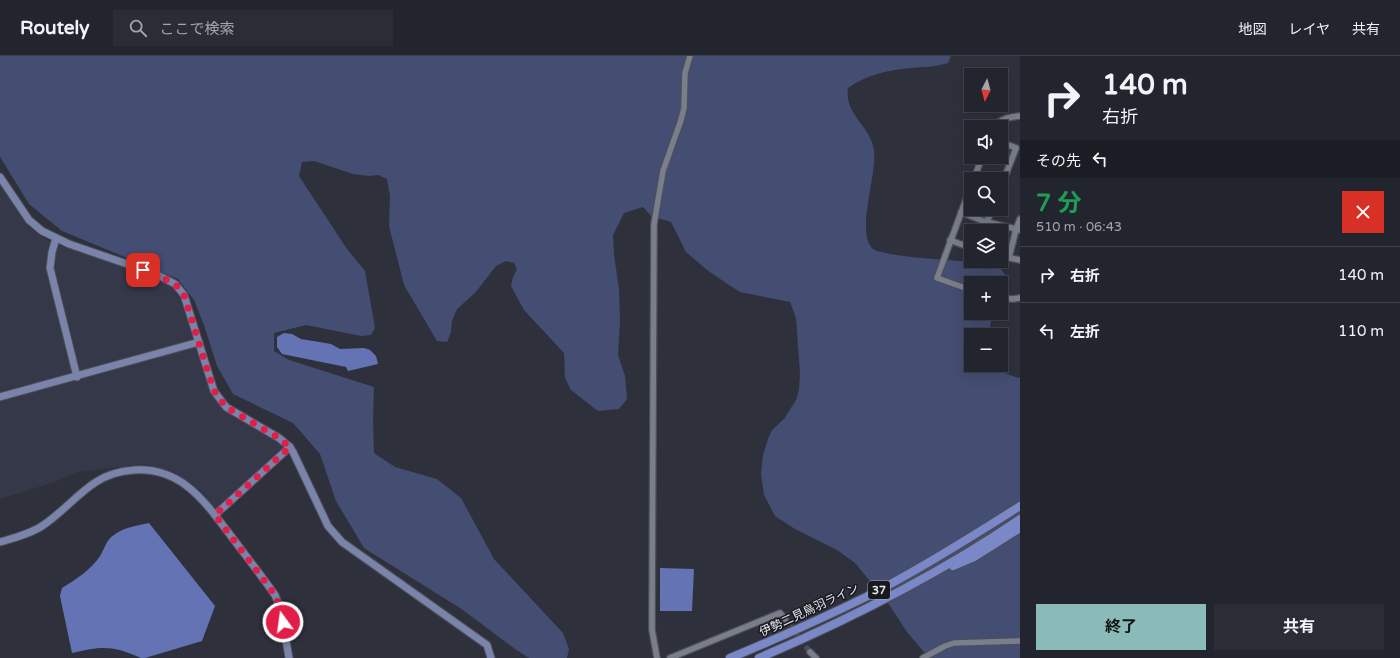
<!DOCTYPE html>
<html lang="ja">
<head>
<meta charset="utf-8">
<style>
	body { margin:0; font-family:"Varela Round","Noto Sans JP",sans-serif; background:#2a2d35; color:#f1f3f6; height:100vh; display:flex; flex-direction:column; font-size:15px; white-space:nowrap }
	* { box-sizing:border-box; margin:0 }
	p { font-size:13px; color:#a2a5aa }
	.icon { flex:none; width:22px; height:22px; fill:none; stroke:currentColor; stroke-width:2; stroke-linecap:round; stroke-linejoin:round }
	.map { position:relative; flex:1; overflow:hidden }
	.details { display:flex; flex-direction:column; background:#22252d; width:380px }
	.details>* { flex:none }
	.hud { background:#22252d; color:#f1f3f6; overflow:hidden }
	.needle { width:26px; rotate:186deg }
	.tools { position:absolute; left:964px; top:12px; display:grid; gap:8px }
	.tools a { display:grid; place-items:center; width:44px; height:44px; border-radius:0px; background:#22252d; box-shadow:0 4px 16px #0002,0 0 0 1px #3f4249; font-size:20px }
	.pin { position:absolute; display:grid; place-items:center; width:34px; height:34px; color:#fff; margin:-17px; border-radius:8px; box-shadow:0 2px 6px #0006 }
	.me { position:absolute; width:44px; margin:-22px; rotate:346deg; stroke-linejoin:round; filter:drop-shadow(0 0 3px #0008) }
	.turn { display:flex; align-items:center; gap:14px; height:84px; padding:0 16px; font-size:18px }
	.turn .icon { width:52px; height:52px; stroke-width:2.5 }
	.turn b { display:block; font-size:28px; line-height:34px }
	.then { display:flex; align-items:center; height:38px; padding:0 16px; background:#0003; gap:8px; font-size:15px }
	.round { display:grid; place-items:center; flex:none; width:42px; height:42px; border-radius:0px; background:#2a2d35 }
	.summary { display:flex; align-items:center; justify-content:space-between; height:68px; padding:0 16px }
	h1 { font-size:24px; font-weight:700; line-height:30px; color:#1e9e55 }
	.cta { display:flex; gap:8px; margin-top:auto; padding:8px 16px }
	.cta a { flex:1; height:46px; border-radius:0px; background:#8bbbb9; color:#111; font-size:16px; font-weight:700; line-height:46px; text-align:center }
	.cta a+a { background:#2a2d35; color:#f1f3f6 }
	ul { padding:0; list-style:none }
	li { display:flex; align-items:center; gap:12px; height:56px; padding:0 16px; border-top:1px solid #3f4249 }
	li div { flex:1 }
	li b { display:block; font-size:15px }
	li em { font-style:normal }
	header { display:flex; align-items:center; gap:24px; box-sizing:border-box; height:56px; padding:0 20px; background:#22252d; border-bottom:1px solid #3f4249 }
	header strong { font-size:19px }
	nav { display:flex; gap:22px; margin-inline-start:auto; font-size:14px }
	.search { width:280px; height:36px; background:#2a2d35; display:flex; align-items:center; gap:10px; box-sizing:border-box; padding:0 14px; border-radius:0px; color:#a2a5aa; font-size:15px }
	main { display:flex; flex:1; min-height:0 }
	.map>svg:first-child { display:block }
</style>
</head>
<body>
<header>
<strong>Routely</strong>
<div class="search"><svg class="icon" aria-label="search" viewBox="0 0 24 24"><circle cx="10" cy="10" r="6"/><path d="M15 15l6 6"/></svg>ここで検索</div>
<nav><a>地図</a><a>レイヤ</a><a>共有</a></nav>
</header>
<main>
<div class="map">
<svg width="1020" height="602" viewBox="0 0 1020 602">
	<rect width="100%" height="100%" fill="#2e313c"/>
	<polygon fill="#343849" points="0,125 30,172 43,182 64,191 156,221 167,227 185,247 210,333 220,350 231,359 275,383 285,393 216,453 202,436 174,416 145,408 79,416 55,426 0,443"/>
	<path fill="#444d72" d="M 0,0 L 951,0 L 948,7 C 935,11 923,11 910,12 C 888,14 866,19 848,32 C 844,59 872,71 874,95 C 877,119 857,172 871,191 C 875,196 884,196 890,198 C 913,202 936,203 960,205 C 971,206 985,206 996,210 C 1001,212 1003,216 1006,220 L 1001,236 L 1001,227 L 971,227 L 971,257 L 992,257 L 989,279 L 971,279 L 971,309 L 994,309 C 1000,316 1011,320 1020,322 L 1020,602 L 929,602 L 907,576 L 886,544 L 855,507 L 837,494 L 795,473 L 775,460 L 764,439 L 761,418 L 763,399 L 768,383 L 772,374 L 784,363 L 796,344 L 799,334 L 800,317 L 796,262 L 790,246 L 740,236 L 726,227 L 707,214 L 686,196 L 671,166 L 651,160 L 643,151 L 624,157 L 613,179 L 614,199 L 619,233 L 620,264 L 618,299 L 625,320 L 627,343 L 619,353 L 598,355 L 571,334 L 565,322 L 564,297 L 524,254 L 511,230 L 513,221 L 517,213 L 514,207 L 506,205 L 496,210 L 475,237 L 457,253 L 452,265 L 451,276 L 447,286 L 437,285 L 404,229 L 389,170 L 390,140 L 387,123 L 378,119 L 369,120 L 353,118 L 314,105 L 302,106 L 299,120 L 347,193 L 365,215 L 375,272 L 371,279 L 361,280 L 306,269 L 274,277 L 274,295 L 289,304 L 374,331 L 373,364 L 374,397 L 395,411 L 437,423 L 461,442 L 494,503 L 563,577 L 569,593 L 567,602 L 529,602 L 515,593 L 463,554 L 364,492 L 336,445 L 320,398 L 293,367 L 233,338 L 217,310 L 204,269 L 194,244 L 178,223 L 62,175 L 29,148 L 0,101 Z"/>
	<g fill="#6473b4">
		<polygon points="284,277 292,278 301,283 331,288 340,293 364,292 370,294 376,300 378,308 348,315 346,311 282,298 277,291 277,281"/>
		<path d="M 149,467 L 215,550 L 202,585 L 145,602 L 141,602 C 112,589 102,590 72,597 L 60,540 L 62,532 C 75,524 92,513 100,500 C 105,492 106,484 114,479 C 124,471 136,470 149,467 Z"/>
		<polygon points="660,512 694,513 692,555 660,555"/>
	</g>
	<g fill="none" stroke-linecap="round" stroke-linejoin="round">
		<polyline stroke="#4a4c57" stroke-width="5.5" stroke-dasharray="5.5 3" stroke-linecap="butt" points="785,563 810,596"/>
		<defs>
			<g id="street">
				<path d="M 995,71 C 1000,62 1010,61 1020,60"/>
				<polyline points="1001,86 1016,92 1001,131"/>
				<polyline points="974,123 982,101"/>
				<polyline points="971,130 937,222 971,234"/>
				<polyline points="961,156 983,165 1020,174"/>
				<polyline points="987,166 992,153"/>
				<polyline points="950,184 971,192"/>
				<polyline points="1001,200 1020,204"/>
				<polyline points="1009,202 1016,173 1020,163"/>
				<polyline points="1001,242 1013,243 1020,242"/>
				<polyline points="810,596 816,602"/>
				<polyline points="657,602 652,574 652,559 654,168 663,115 681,64 684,52 685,17 690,0"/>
				<polyline points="670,602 780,557 785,563"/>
				<polyline points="923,602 945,590 954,587 1020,585"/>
			</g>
			<g id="secondary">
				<polyline points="0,121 29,164 42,175 69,188 156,218 175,228 184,239 214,335 226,351 279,382 290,391 293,396 328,470 342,486 487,589 491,602"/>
				<polyline points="56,182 52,196 50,212 77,321"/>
				<polyline points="0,341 199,286"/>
				<polyline points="215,459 290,391"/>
				<path d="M 0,486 C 14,482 30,478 42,470 C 62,457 77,438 96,426 C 108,418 120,415 134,414 C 182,411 205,446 231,480 C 246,500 261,519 275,539 L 281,554 L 289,602"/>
			</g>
			<g id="primary">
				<polyline points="953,510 974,501 1020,472"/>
				<path d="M 730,602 C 776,583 821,563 866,541 C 919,514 970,482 1020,450"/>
				<path d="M 759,602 C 850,563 938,519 1020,463"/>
			</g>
		</defs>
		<use href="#street" stroke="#4d4f58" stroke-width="8"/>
		<use href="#secondary" stroke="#4d4f58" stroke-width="9"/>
		<use href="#primary" stroke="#4d4f58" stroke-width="10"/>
		<use href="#street" stroke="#7a7e8b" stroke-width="5.5"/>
		<use href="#secondary" stroke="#7a83a9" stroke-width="7"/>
		<use href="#primary" stroke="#7b88c8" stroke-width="8"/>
	</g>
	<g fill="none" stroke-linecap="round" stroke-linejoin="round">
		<polyline stroke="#e11d48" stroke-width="7" stroke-dasharray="0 12.6" points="143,214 156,218 175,228 184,239 214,335 226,351 279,382 290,391 215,459 275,539 281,554 283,566"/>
	</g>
	<g text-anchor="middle" stroke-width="3" stroke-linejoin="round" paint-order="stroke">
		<rect fill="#18191f" stroke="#a8aab1" stroke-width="1" x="868" y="525" width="22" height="18" rx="3"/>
		<g font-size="11" font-weight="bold" fill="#e6e8ef">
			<text x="879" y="538">37</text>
		</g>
		<g font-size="12" fill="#e6e8ef" stroke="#18191f">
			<text transform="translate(809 554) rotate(-25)" y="4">伊勢二見鳥羽ライン</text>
		</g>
	</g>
</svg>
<div class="tools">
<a><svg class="needle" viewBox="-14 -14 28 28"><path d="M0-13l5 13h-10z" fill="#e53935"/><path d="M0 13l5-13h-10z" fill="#a2a5aa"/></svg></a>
<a><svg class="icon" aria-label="sound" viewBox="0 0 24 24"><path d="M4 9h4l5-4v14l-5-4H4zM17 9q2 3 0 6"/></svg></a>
<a><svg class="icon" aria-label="search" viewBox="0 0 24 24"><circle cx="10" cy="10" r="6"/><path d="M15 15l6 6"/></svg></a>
<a><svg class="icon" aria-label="layers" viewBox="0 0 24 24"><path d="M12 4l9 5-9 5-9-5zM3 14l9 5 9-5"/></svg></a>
<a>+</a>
<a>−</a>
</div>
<div class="pin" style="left:143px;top:214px;background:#d93025"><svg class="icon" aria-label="arrive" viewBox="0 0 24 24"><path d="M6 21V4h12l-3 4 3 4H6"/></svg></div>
<svg class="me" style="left:283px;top:566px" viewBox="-20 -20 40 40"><circle r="17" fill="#e11d48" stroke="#fff" stroke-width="3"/><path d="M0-11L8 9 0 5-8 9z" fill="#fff"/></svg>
</div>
<section class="details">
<div class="hud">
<div class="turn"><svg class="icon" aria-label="right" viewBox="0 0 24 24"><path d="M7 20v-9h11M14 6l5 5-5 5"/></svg><div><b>140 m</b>右折</div></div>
<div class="then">その先<svg class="icon" aria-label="left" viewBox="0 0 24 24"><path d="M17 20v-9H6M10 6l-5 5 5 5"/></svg></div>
</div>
<div class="summary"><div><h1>7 分</h1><p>510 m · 06:43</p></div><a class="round" style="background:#d93025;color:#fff"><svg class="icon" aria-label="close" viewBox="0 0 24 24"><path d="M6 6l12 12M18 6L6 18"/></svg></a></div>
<ul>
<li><svg class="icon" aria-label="right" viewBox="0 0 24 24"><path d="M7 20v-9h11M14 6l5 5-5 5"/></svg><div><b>右折</b></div><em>140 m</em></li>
<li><svg class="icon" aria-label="left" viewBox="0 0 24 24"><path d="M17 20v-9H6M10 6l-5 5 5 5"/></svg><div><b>左折</b></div><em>110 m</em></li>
</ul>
<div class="cta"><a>終了</a><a>共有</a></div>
</section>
</main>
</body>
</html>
